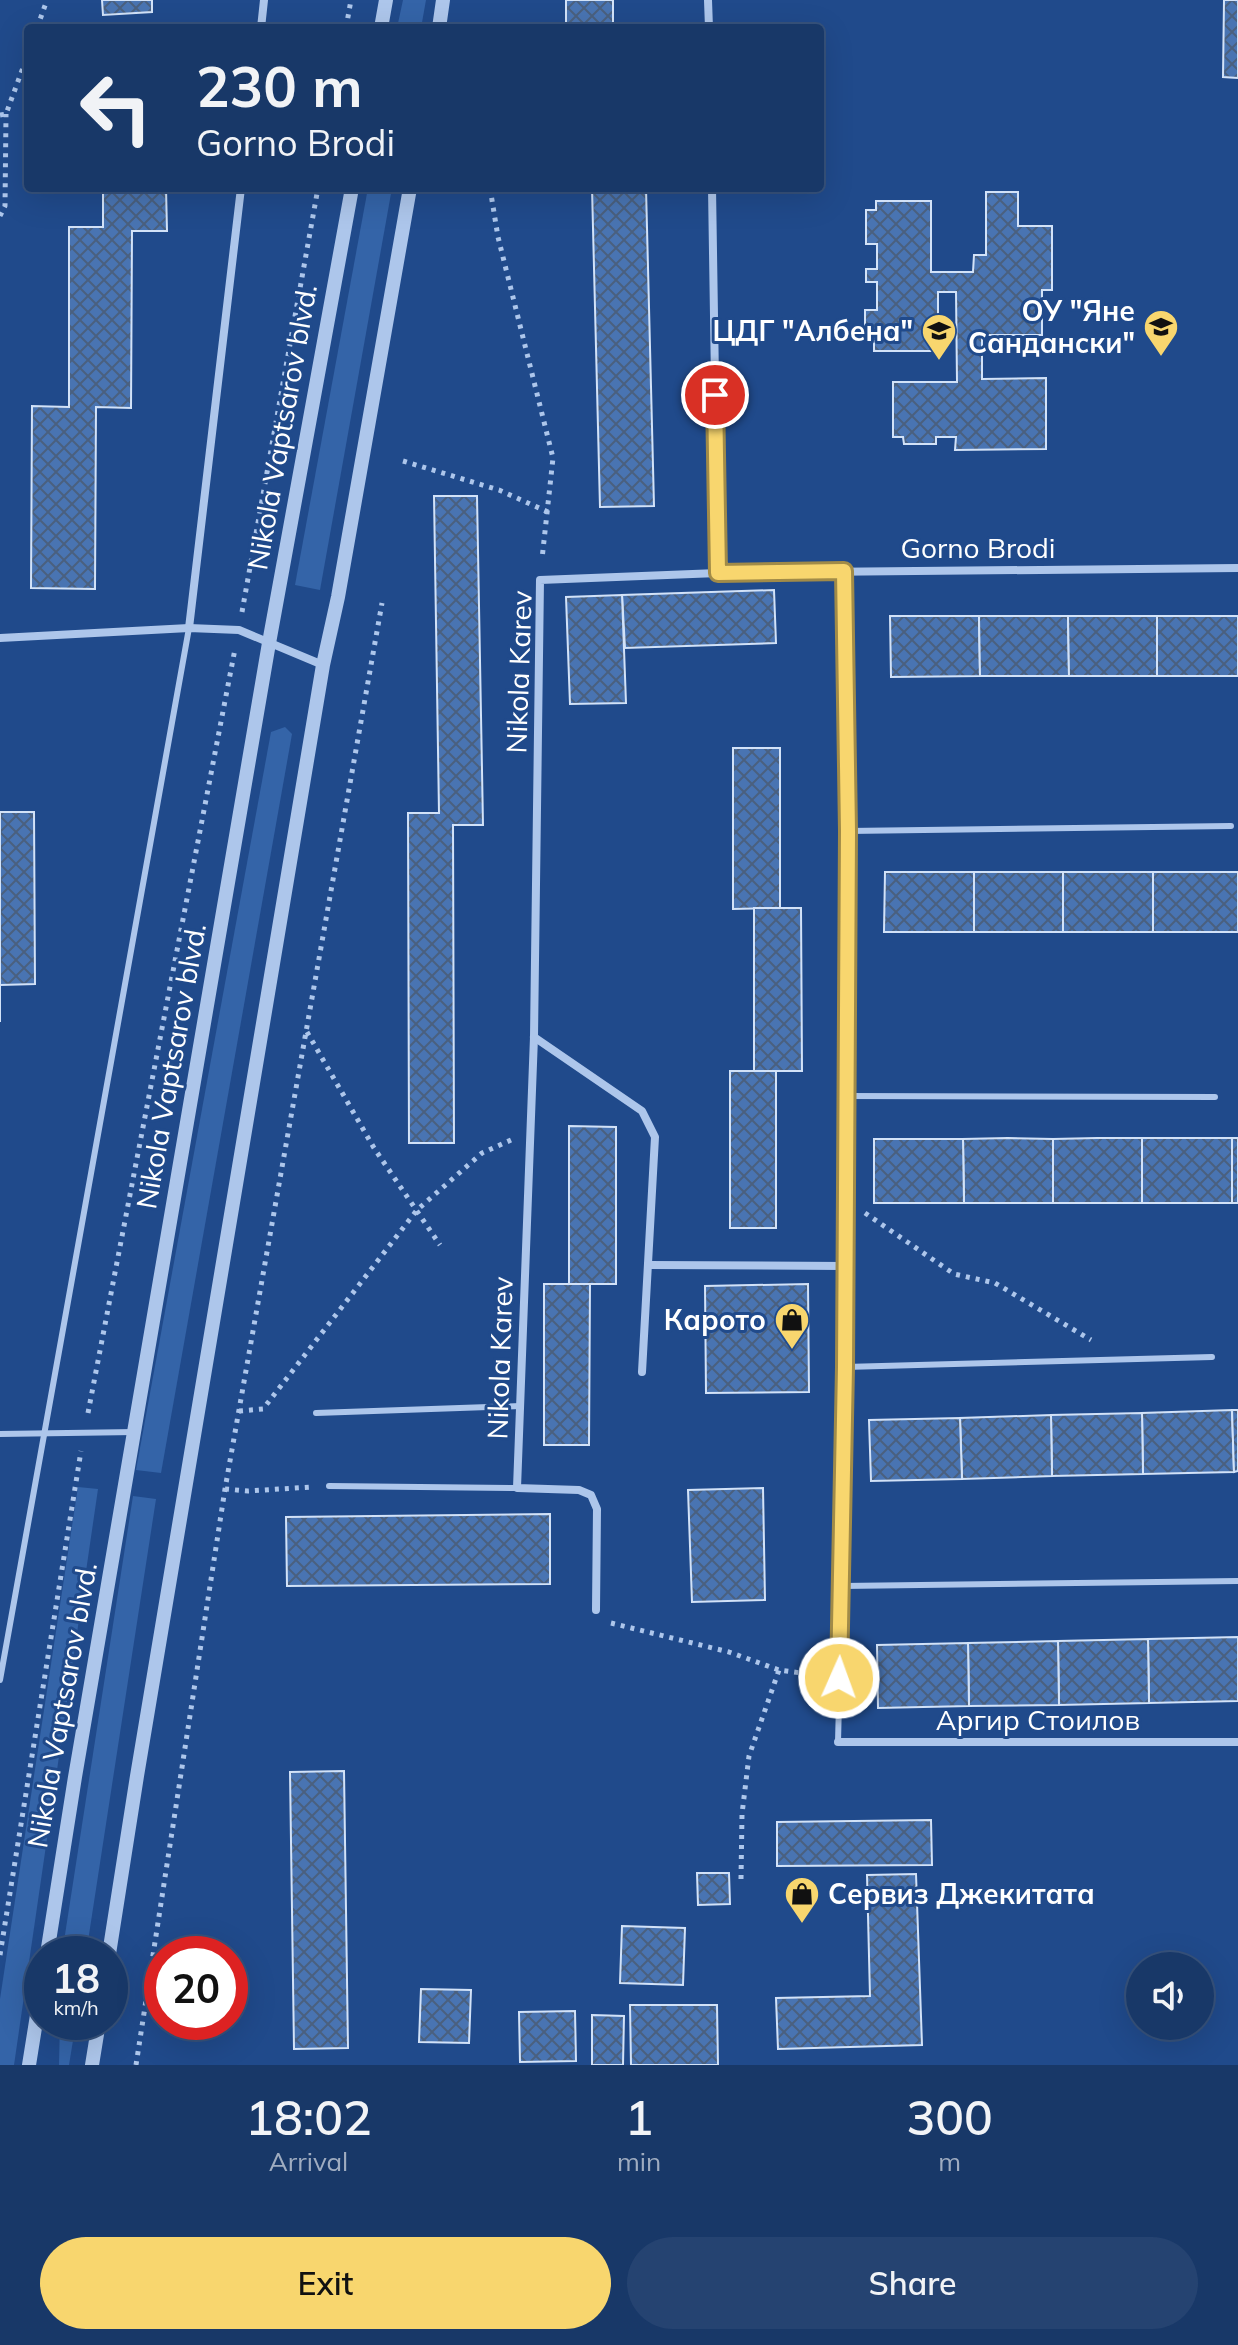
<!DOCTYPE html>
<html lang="en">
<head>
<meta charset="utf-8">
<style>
	body { margin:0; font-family:Mulish,sans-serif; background:#254371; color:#f1f3f6; height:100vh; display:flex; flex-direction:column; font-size:30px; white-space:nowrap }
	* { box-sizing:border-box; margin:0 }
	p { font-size:26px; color:#9facc0 }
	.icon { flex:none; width:44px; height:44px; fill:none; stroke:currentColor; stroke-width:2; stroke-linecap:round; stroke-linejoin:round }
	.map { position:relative; height:2065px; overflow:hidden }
	.drawer { display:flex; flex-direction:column; background:#183868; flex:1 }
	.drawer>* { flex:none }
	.top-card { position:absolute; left:24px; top:24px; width:800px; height:168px; border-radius:8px; box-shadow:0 8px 32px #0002,0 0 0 2px #36527c; background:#183868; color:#f1f3f6; overflow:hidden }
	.controls { position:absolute; left:1126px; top:1952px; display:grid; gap:16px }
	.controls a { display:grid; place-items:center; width:88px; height:88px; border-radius:50%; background:#183868; box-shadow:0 8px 32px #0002,0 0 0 2px #36527c; font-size:40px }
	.speed { position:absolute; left:24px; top:1936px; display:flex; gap:16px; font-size:40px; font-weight:700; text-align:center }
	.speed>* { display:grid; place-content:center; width:104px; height:104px; border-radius:50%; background:#183868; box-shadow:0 8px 32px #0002,0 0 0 2px #36527c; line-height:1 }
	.speed small { font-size:20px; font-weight:400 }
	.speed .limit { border:12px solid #d22; background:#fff; color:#111 }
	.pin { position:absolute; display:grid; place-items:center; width:68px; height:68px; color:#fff; margin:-34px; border:4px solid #fff; border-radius:50%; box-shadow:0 2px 8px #0007 }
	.me { position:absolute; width:88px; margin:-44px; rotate:2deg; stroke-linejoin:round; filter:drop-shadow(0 0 6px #0008) }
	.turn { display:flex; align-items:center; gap:28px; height:168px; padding:0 40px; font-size:36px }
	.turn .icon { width:104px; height:104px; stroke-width:2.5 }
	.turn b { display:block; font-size:56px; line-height:68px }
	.eta { display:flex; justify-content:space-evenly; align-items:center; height:136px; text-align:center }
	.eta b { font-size:48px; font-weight:600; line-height:56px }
	.action { display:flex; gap:16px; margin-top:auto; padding:16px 40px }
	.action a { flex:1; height:92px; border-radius:48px; background:#f8d66e; color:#111; font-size:32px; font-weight:600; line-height:92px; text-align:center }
	.action a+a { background:#254371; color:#f1f3f6 }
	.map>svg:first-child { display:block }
</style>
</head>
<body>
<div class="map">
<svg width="1238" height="2065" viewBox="0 0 1238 2065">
	<defs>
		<pattern id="building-cross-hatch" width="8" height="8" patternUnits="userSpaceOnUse" patternTransform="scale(2)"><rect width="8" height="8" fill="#4974b2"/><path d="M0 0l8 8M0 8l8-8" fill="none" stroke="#4a607f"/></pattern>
	</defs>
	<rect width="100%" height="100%" fill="#204a8b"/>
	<g fill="#3464a8">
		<polygon points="403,0 426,0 421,28 397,28"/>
		<polygon points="368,188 392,188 320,590 295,585"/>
		<polygon points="285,727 292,734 161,1473 136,1470 271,732"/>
		<polygon points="78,1487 98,1489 14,2065 0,2065 0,1999"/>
		<polygon points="133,1496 156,1499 86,1954 62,1954"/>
		<polygon points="60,2022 76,2022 69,2065 59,2065"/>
	</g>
	<g fill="url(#building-cross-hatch)" stroke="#d2e2f8" stroke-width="2">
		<polygon points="102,0 152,0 152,12 103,15"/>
		<rect x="566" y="0" width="47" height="28"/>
		<polygon points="1224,0 1238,0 1238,78 1223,77"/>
		<polygon points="103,188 166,188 167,231 132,231 131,408 96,407 95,589 31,588 32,406 69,407 69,227 103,227"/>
		<polygon points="592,188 646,188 654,506 600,507"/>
		<polygon points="986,192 1018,192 1018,226 1052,226 1052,290 1042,290 1042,335 982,335 982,379 1046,378 1046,449 955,450 956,437 936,437 936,444 904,444 903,437 893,437 893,382 957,382 956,292 938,292 938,351 874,351 874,341 865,341 865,310 877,310 877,282 866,282 866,269 877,269 877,244 866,244 866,210 876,210 876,201 931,201 931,272 973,272 974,255 986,255"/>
		<polygon points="434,496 477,496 483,825 453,825 454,1143 409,1143 408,813 439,813"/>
		<polygon points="774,590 776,643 625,648 622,595"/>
		<polygon points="622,595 626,703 570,704 566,597"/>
		<polygon points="890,616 979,616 980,676 891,677"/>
		<polygon points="979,616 1068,616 1069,676 980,676"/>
		<polygon points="1068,616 1157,616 1157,676 1069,676"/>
		<rect x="1157" y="616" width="81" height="60"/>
		<polygon points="733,748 780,748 780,908 733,909"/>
		<polygon points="0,812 34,812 35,984 0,985 0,1022"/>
		<polygon points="885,872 974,872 974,932 884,932"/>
		<rect x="974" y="872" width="89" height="60"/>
		<rect x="1063" y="872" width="90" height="60"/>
		<rect x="1153" y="872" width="85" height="60"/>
		<polygon points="754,908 801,908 802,1071 754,1071"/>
		<rect x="730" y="1071" width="46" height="157"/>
		<polygon points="569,1126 616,1127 616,1284 569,1284"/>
		<polygon points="1008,1138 1053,1139 1053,1203 964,1203 963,1139"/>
		<polygon points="1097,1138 1142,1138 1142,1203 1053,1203 1053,1139"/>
		<rect x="1142" y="1138" width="90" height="65"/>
		<rect x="1232" y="1138" width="6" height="65"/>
		<polygon points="874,1139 963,1139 964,1203 874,1203"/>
		<polygon points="544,1284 590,1284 589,1445 544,1445"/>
		<polygon points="808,1284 809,1392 706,1393 705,1286"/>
		<polygon points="1232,1410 1234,1472 1143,1474 1142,1413"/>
		<polygon points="1232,1410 1238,1410 1238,1471 1234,1472"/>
		<polygon points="1142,1413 1143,1474 1052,1476 1051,1415"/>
		<polygon points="1051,1415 1052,1476 962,1479 960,1418"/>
		<polygon points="960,1418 962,1479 871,1481 869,1420"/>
		<polygon points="763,1488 765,1600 692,1602 688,1490"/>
		<polygon points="550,1514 550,1584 287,1586 286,1517"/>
		<polygon points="1238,1637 1238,1701 1149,1703 1148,1639"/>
		<polygon points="1148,1639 1149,1703 1059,1705 1058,1641"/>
		<polygon points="1058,1641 1059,1705 969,1706 968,1643"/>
		<polygon points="968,1643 969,1706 878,1708 877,1645"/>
		<polygon points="344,1771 348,2048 294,2049 290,1772"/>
		<polygon points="931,1820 932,1865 777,1866 777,1822"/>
		<polygon points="697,1873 729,1873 730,1904 698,1905"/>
		<polygon points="916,1874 922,2045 778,2049 776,1998 870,1996 867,1875"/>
		<polygon points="622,1926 685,1928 683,1985 620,1983"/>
		<polygon points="421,1989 471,1990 469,2043 419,2042"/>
		<polygon points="630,2005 717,2005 718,2065 631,2065"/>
		<polygon points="575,2011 576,2061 520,2062 519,2012"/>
		<polygon points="592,2015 624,2016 623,2065 592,2065"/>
	</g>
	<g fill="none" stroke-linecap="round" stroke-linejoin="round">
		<g stroke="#adc6eb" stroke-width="5" stroke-dasharray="4 6" stroke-linecap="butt">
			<polyline points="37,28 47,0"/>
			<polyline points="346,28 351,0"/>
			<polyline points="0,115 6,114 28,54"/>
			<polyline points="490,188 498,237 553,458 542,559"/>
			<polyline points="0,216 5,206 6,114"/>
			<polyline points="403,461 499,490 548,512"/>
			<polyline points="242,612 318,188"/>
			<polyline points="307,1032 374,1148 440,1245"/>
			<polyline points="865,1213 954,1274 995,1283 1091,1340"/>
			<polyline points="239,1411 263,1409 417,1210 482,1153 511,1140"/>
			<polyline points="88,1413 235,649"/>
			<polyline points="225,1489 248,1491 312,1487"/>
			<polyline points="611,1623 729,1652 779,1670 823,1676"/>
			<polyline points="741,1879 742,1814 749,1756 779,1670"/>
			<polyline points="0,1955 81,1451"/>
			<polyline points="136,2065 225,1489 382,603"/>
		</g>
		<g stroke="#adc6eb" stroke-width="6">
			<polyline points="848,831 1231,826"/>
			<polyline points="846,1096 1215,1097"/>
			<polyline points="316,1413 520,1406"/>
			<polyline points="0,1434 135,1432"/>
			<polyline points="329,1486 517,1488"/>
			<polyline points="842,1586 845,1367 1212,1357"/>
			<polyline points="0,1680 189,628"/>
			<polyline points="838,1742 842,1586 1238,1581"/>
		</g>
		<g stroke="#adc6eb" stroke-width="8">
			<polyline points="708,0 709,28"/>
			<polyline points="261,28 264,0"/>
			<polyline points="712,188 718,573"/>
			<polyline points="844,571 848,831 845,1367"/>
			<polyline points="189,628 241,188"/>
			<polyline points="0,638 189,628 239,630 323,665"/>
			<polyline points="534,1037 642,1111 655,1137 642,1372"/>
			<polyline points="648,1265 845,1266"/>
			<polyline points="596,1610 597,1509 591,1495 579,1490 517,1488 534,1037 540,580 718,573 1238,568"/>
			<polyline points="838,1742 1238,1742"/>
		</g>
		<g stroke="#adc6eb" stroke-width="14">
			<polyline points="381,28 386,0"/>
			<polyline points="439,28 443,0"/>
			<polyline points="47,1954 75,1777 269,643 352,188"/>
			<polyline points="109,1954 137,1776 323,665 338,597 410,188"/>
			<polyline points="29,2065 42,1984"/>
			<polyline points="92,2065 99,2022"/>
		</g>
	</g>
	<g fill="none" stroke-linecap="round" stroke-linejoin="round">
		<defs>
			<polyline id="route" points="715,395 718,573 844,571 848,831 845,1367 839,1678"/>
		</defs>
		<use href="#route" stroke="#a18b48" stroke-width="20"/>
		<use href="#route" stroke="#f8d66e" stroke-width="14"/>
	</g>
	<defs>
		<symbol id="school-pin" viewBox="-11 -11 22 30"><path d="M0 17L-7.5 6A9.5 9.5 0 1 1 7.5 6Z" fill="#f8d66e" stroke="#204a8b"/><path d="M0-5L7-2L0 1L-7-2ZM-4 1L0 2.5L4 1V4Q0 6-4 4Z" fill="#111"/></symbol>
		<symbol id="shop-pin" viewBox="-11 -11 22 30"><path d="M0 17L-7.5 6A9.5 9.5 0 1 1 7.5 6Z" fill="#f8d66e" stroke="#204a8b"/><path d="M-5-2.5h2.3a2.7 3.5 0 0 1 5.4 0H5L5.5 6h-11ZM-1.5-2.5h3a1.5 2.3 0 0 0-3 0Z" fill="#111"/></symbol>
	</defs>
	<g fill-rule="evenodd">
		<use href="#school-pin" x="1141" y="307" width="40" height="54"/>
		<use href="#school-pin" x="919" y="311" width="40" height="54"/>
		<use href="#shop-pin" x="772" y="1300" width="40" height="54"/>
		<use href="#shop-pin" x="782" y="1874" width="40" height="54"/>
	</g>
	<g text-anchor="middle" stroke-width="6" stroke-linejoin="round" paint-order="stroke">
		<g font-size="28" font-weight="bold" fill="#fff" stroke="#204a8b" text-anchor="end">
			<text x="1135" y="321">ОУ "Яне<tspan x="1135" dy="32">Сандански"</tspan></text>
			<text x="913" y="341">ЦДГ "Албена"</text>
			<text x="766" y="1330">Карото</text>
			<text x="828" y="1904" text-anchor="start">Сервиз Джекитата</text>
		</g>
		<g font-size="28" fill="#fff" stroke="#204a8b">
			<text transform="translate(282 427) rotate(-80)" y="10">Nikola Vaptsarov blvd.</text>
			<text x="978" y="558">Gorno Brodi</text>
			<text transform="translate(519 672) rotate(-88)" y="10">Nikola Karev</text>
			<text transform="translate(171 1066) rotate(-80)" y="10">Nikola Vaptsarov blvd.</text>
			<text transform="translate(500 1358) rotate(-88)" y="10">Nikola Karev</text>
			<text transform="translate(62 1705) rotate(-80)" y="10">Nikola Vaptsarov blvd.</text>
			<text x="1038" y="1730">Аргир Стоилов</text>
		</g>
	</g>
</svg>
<div class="controls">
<a><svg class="icon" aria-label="sound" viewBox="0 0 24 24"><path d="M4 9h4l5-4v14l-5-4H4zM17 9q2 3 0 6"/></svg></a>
</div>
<div class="speed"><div>18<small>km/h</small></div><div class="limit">20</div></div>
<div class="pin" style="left:715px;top:395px;background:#d93025"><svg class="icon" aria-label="arrive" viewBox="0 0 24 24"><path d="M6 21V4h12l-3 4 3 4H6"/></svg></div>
<svg class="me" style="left:839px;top:1678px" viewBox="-20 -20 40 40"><circle r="17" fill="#f8d66e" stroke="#fff" stroke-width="3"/><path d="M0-11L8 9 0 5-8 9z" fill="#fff"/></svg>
<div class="top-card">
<div class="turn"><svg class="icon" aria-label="left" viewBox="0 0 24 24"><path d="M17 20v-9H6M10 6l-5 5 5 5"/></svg><div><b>230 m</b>Gorno Brodi</div></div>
</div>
</div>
<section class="drawer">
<div class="eta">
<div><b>18:02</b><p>Arrival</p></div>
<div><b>1</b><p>min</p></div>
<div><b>300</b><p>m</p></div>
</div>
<div class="action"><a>Exit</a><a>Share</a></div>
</section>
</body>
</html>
